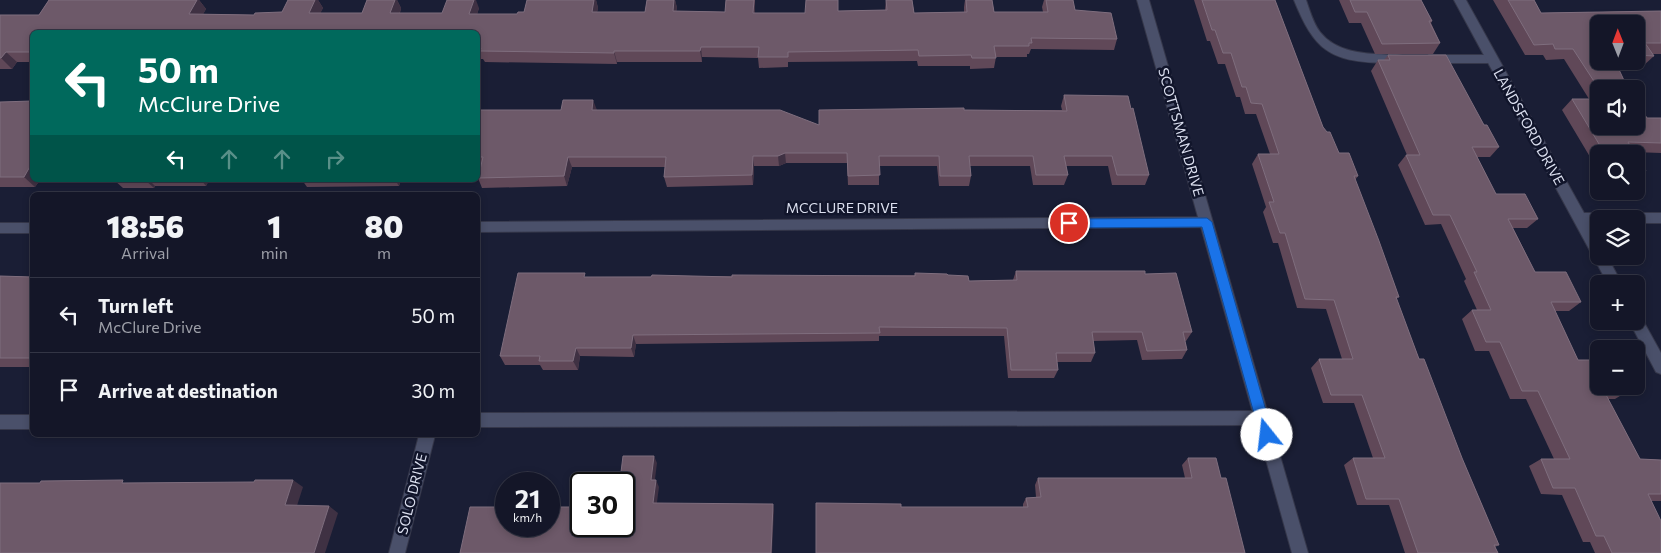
<!DOCTYPE html>
<html lang="en">
<head>
<meta charset="utf-8">
<style>
	body { margin:0; font-family:Commissioner,sans-serif; background:#1d1f30; color:#f1f3f6; height:100vh; display:flex; flex-direction:column; font-size:19px; white-space:nowrap }
	* { box-sizing:border-box; margin:0 }
	p { font-size:16px; color:#9d9fa8 }
	.icon { flex:none; width:28px; height:28px; fill:none; stroke:currentColor; stroke-width:2; stroke-linecap:round; stroke-linejoin:round }
	.map { position:relative; flex:1; overflow:hidden }
	.details { position:absolute; left:30px; top:192px; width:450px; height:245px; display:flex; flex-direction:column; background:#141628; border-radius:8px; box-shadow:0 2px 8px #0003,0 0 0 1px #333545 }
	.details>* { flex:none }
	.guide { position:absolute; left:30px; top:30px; width:450px; height:152px; border-radius:8px; box-shadow:0 2px 8px #0003,0 0 0 1px #333545; background:#00695c; color:#fff; overflow:hidden }
	.needle { width:32px; rotate:359deg }
	.fabs { position:absolute; left:1590px; top:15px; display:grid; gap:10px }
	.fabs a { display:grid; place-items:center; width:55px; height:55px; border-radius:8px; background:#141628; box-shadow:0 2px 8px #0003,0 0 0 1px #333545; font-size:25px }
	.speed { position:absolute; left:495px; top:472px; display:flex; gap:10px; font-size:25px; font-weight:700; text-align:center }
	.speed>* { display:grid; place-content:center; width:65px; height:65px; border-radius:50%; background:#141628; box-shadow:0 2px 8px #0003,0 0 0 1px #333545; line-height:1 }
	.speed small { font-size:12px; font-weight:400 }
	.speed .limit { border:2px solid #111; border-radius:8px; background:#fff; color:#111 }
	.pin { position:absolute; display:grid; place-items:center; width:42px; height:42px; color:#fff; margin:-21px; border:2px solid #fff; border-radius:50%; box-shadow:0 1px 5px #0007 }
	.me { position:absolute; width:55px; margin:-28px; rotate:344deg; stroke-linejoin:round; filter:drop-shadow(0 0 4px #0008) }
	.turn { display:flex; align-items:center; gap:18px; height:105px; padding:0 25px; font-size:22px }
	.turn .icon { width:65px; height:65px; stroke-width:2.5 }
	.turn b { display:block; font-size:35px; line-height:42px }
	.lanes { display:flex; align-items:center; height:48px; padding:0 25px; background:#0003; justify-content:center; gap:25px; direction:ltr }
	.lanes .off { opacity:.35 }
	.eta { display:flex; justify-content:space-evenly; align-items:center; height:85px; text-align:center }
	.eta b { font-size:30px; font-weight:800; line-height:35px }
	ul { padding:0; list-style:none }
	li { display:flex; align-items:center; gap:15px; height:75px; padding:0 25px; border-top:1px solid #333545 }
	li div { flex:1 }
	li b { display:block; font-size:19px }
	li em { font-style:normal }
	.map>svg:first-child { display:block }
</style>
</head>
<body>
<div class="map">
<svg width="1661" height="553" viewBox="0 0 1661 553">
	<rect width="100%" height="100%" fill="#1a1e35"/>
	<g fill="none" stroke-linecap="round" stroke-linejoin="round">
		<defs>
			<g id="service">
				<path d="M 1294,0 L 1306,0 C 1310,11 1313,23 1320,32 C 1345,64 1402,49 1409,59 C 1404,66 1391,64 1384,63 C 1329,62 1314,49 1294,0 Z"/>
				<polygon points="1429,55 1492,55 1498,59 1492,63 1429,63 1423,59"/>
				<polygon points="1262,411 1267,413 1270,418 1267,423 1262,425 478,427 478,413"/>
				<rect x="0" y="415" width="32" height="14"/>
			</g>
			<g id="minor">
				<polygon points="1137,0 1149,0 1308,553 1292,553 1201,227 478,232 478,222 1198,217"/>
				<polygon points="1454,0 1466,0 1584,213 1661,213 1661,223 1636,223 1636,219 1599,219 1599,223 1589,223 1599,240 1599,256 1607,256 1622,284 1608,284"/>
				<rect x="0" y="223" width="32" height="10"/>
				<polygon points="1636,315 1641,317 1661,353 1661,374 1656,372 1629,321 1636,321"/>
				<polygon points="419,435 435,435 405,553 389,553"/>
			</g>
		</defs>
		<use href="#service" stroke="#35374a" stroke-width="2"/>
		<use href="#minor" stroke="#35374a" stroke-width="2"/>
		<use href="#service" fill="#4a506a" fill-rule="evenodd"/>
		<use href="#minor" fill="#4a506a" fill-rule="evenodd"/>
	</g>
	<g fill="#604858" fill-rule="evenodd">
		<polygon points="49,0 199,0 206,9 203,14 254,15 282,12 288,0 318,0 323,8 320,13 362,13 367,0 397,0 401,8 400,13 442,13 479,8 477,14 517,14 524,12 527,0 596,0 598,8 597,12 645,12 647,0 675,0 677,8 676,11 725,12 726,0 755,0 755,13 805,13 838,11 885,10 886,0 912,0 914,13 964,12 964,7 965,0 992,0 994,12 1043,12 1042,7 1044,0 1073,0 1075,10 1117,39 1114,50 1031,49 1029,54 1027,54 1027,57 996,57 994,68 970,69 970,66 918,66 917,61 788,62 788,67 759,68 758,58 702,57 702,62 617,62 617,64 485,62 483,59 478,59 478,32 32,32 32,62 17,62 12,69 0,69 0,15 39,15"/>
		<polygon points="1194,0 1275,0 1323,127 1339,153 1358,176 1355,180 1399,297 1396,299 1419,359 1499,545 1495,547 1498,553 1405,553 1389,505 1357,505 1344,465 1353,458 1373,458 1354,403 1323,403 1311,368 1319,359 1342,359 1326,309 1297,308 1278,243 1273,243 1263,212 1266,207 1252,164 1258,154 1270,154 1256,114 1245,114 1240,97 1236,97 1225,64 1218,64 1210,41 1207,41"/>
		<polygon points="1339,0 1421,0 1432,21 1431,23 1440,43 1433,54 1375,54 1361,23 1349,23"/>
		<path d="M 1493,0 L 1534,0 L 1541,13 L 1661,11 L 1661,54 L 1653,54 L 1654,56 L 1643,66 L 1617,66 L 1628,89 L 1599,89 L 1599,126 L 1647,118 L 1661,118 L 1661,153 L 1634,152 L 1635,154 L 1599,154 L 1599,172 L 1562,110 L 1572,99 L 1589,99 L 1564,59 L 1546,60 L 1543,55 L 1525,55 ZM 1636,24 L 1636,61 L 1599,61 Z"/>
		<polygon points="1388,55 1484,125 1499,147 1490,157 1477,157 1496,194 1538,219 1527,228 1513,228 1535,272 1581,302 1569,311 1555,311 1578,360 1628,391 1615,399 1608,399 1640,459 1661,460 1661,501 1651,501 1661,553 1595,553 1590,542 1583,542 1562,495 1541,494 1529,466 1541,459 1554,459 1526,399 1510,399 1489,351 1475,351 1462,319 1472,310 1477,310 1464,281 1466,279 1441,224 1425,225 1398,165 1406,155 1407,155 1371,71 1378,60 1384,60"/>
		<polygon points="1064,95 1149,175 1145,185 1112,185 1108,166 1066,166 1068,175 1064,185 1033,185 1030,166 970,166 971,176 969,186 939,186 937,166 879,166 879,185 848,185 847,163 786,163 779,166 754,166 753,185 667,187 664,177 665,167 572,167 567,186 482,188 478,178 480,167 478,167 478,110 596,110 819,125 964,110 1062,110 1061,106"/>
		<polygon points="0,102 32,180 40,180 35,187 0,187"/>
		<polygon points="1636,156 1646,171 1636,180"/>
		<polygon points="114,180 209,180 206,186 155,186 154,188 123,188"/>
		<polygon points="302,180 401,180 399,186 307,187"/>
		<polygon points="1016,271 1145,274 1192,332 1186,341 1185,341 1187,350 1182,359 1142,360 1137,340 1093,341 1095,353 1091,362 1057,362 1058,370 1054,378 1008,378 1004,336 879,336 879,341 636,344 634,357 580,356 578,370 543,370 540,365 505,365 500,356 586,277 948,275 969,281 1013,280"/>
		<polygon points="0,276 32,277 32,367 0,367"/>
		<polygon points="1188,458 1221,478 1245,553 1023,507 1023,504 1026,498 1036,497 1035,485 1038,478 1185,478 1182,465"/>
	</g>
	<g fill="#3f3143">
		<polygon points="197,0 199,0 206,9 197,25 189,14"/>
		<polygon points="315,0 318,0 323,8 315,24 309,13"/>
		<polygon points="395,0 397,0 401,8 396,24 390,13"/>
		<polygon points="474,0 476,0 479,8 474,25 469,14"/>
		<polygon points="594,0 596,0 598,8 595,23 592,12"/>
		<polygon points="674,0 675,0 677,8 675,22 673,11"/>
		<polygon points="754,0 755,8 754,24 753,13"/>
		<polygon points="701,47 702,57 702,62 700,51"/>
		<polygon points="614,51 617,62 617,64 614,53"/>
		<polygon points="6,52 17,62 12,69 1,58"/>
		<polygon points="593,100 597,110 592,110"/>
		<polygon points="785,153 786,163 779,166 778,156"/>
		<polygon points="753,156 754,166 753,185 752,175"/>
		<polygon points="568,157 572,167 567,186 564,176"/>
		<polygon points="32,163 32,180 40,180 35,187 24,177"/>
		<polygon points="145,180 149,180 155,186 154,188"/>
		<polygon points="201,180 209,180 206,186"/>
		<polygon points="395,180 401,180 399,186"/>
		<polygon points="633,335 636,344 634,357 631,348"/>
		<polygon points="576,348 580,356 578,370 573,361"/>
		<polygon points="654,456 657,463 654,487 651,480"/>
		<polygon points="293,480 303,487 295,512 285,505"/>
		<polygon points="656,480 659,487 656,510 653,503"/>
		<polygon points="773,504 774,510 772,553 771,553"/>
		<polygon points="329,506 338,513 325,553 314,553"/>
	</g>
	<g fill="#6d5969" stroke="#7f6e7e" fill-rule="evenodd">
		<polygon points="49,0 197,0 189,14 254,15 255,13 282,12 288,0 315,0 309,13 362,13 367,0 395,0 390,13 442,13 447,0 474,0 469,14 517,14 518,12 524,12 527,0 594,0 592,12 645,12 647,0 674,0 673,11 725,12 726,0 754,0 753,13 805,13 806,0 838,0 838,11 887,10 886,0 912,0 914,13 967,12 966,0 992,0 994,12 1048,12 1046,0 1073,0 1075,10 1111,13 1117,39 1031,38 1032,43 1029,43 1029,46 994,46 996,58 972,58 971,55 919,56 918,50 788,52 788,57 758,57 759,47 701,47 700,51 614,51 614,53 480,51 481,48 478,48 478,32 32,32 32,52 6,52 1,58 0,58 0,15 39,15"/>
		<polygon points="1202,0 1275,0 1323,127 1327,132 1330,132 1339,153 1349,153 1358,176 1354,176 1379,241 1399,297 1396,297 1419,359 1424,359 1462,458 1499,545 1494,545 1498,553 1418,553 1399,499 1366,499 1353,458 1385,458 1362,395 1331,395 1319,359 1353,359 1334,300 1305,299 1285,233 1280,233 1269,202 1274,202 1258,154 1279,154 1262,104 1251,103 1246,87 1242,87 1231,53 1223,53 1215,30 1212,30"/>
		<polygon points="1350,0 1421,0 1432,21 1429,21 1440,43 1382,44 1367,12 1355,12"/>
		<polygon points="1508,0 1534,0 1541,13 1661,11 1661,43 1645,43 1654,56 1636,55 1636,24 1599,24 1599,61 1615,61 1628,89 1599,89 1573,49 1555,49 1553,44 1534,45"/>
		<polygon points="1388,55 1446,55 1484,125 1487,125 1499,147 1472,147 1496,194 1525,194 1538,219 1508,219 1535,272 1566,272 1581,302 1551,302 1578,360 1599,360 1599,386 1626,386 1628,391 1604,391 1640,459 1661,460 1661,494 1648,494 1661,521 1661,553 1612,553 1604,536 1596,536 1575,488 1553,488 1541,459 1570,459 1538,391 1522,391 1500,342 1486,342 1472,310 1491,310 1474,272 1477,272 1450,215 1433,215 1406,155 1420,155 1378,60 1390,60"/>
		<polygon points="1064,95 1128,96 1131,109 1133,108 1149,175 1117,175 1112,156 1064,156 1068,175 1036,175 1033,156 969,156 971,176 940,176 939,156 879,156 880,175 848,176 847,153 785,153 778,156 753,156 752,175 664,177 666,157 568,157 564,176 478,178 483,157 478,157 478,110 561,110 563,100 593,100 592,110 780,110 819,125 819,110 964,108 964,110 1067,111"/>
		<polygon points="1572,99 1599,99 1599,126 1636,126 1636,101 1647,118 1661,118 1661,143 1628,142 1635,154 1605,154"/>
		<polygon points="32,101 32,163 24,177 0,177 0,102"/>
		<polygon points="1636,156 1646,171 1636,171"/>
		<polygon points="1016,271 1145,271 1145,274 1176,273 1192,332 1183,332 1187,350 1147,351 1142,332 1092,332 1095,353 1056,353 1058,370 1011,370 1007,328 879,327 880,333 633,335 631,348 576,348 573,361 539,361 540,356 500,356 518,273 585,273 584,277 651,277 652,275 732,277 732,275 915,276 915,273 947,274 948,275 968,276 969,281 1017,280"/>
		<polygon points="0,276 32,277 32,358 0,358"/>
		<path d="M 623,456 L 654,456 L 651,480 L 656,480 L 653,503 L 773,504 L 771,553 L 460,553 L 470,507 L 506,507 L 506,526 L 549,526 L 549,507 L 571,507 L 575,480 L 620,480 ZM 581,484 L 624,484 L 624,526 L 581,526 Z"/>
		<polygon points="1188,458 1216,458 1221,478 1226,478 1245,553 816,553 816,503 901,504 901,507 1028,507 1026,498 1041,497 1038,478 1192,478"/>
		<polygon points="123,480 122,483 254,482 255,480 293,480 285,505 329,506 314,553 0,553 0,483 40,483 41,481"/>
	</g>
	<polygon fill="#1a73e8" stroke="#114b97" points="1207,218 1212,222 1273,435 1271,439 1267,441 1262,439 1260,435 1202,227 1069,228 1064,223 1069,219"/>
	<g text-anchor="middle" stroke-width="5" stroke-linejoin="round" paint-order="stroke">
		<g font-size="14" fill="#dbdfef" stroke="#11152b">
			<text transform="translate(1529 127) rotate(61)" y="5">LANDSFORD DRIVE</text>
			<text transform="translate(1181 132) rotate(74)" y="5">SCOTTSMAN DRIVE</text>
			<text x="842" y="213">MCCLURE DRIVE</text>
			<text transform="translate(412 494) rotate(-76)" y="5">SOLO DRIVE</text>
		</g>
	</g>
</svg>
<div class="fabs">
<a><svg class="needle" viewBox="-14 -14 28 28"><path d="M0-13l5 13h-10z" fill="#e53935"/><path d="M0 13l5-13h-10z" fill="#9d9fa8"/></svg></a>
<a><svg class="icon" aria-label="sound" viewBox="0 0 24 24"><path d="M4 9h4l5-4v14l-5-4H4zM17 9q2 3 0 6"/></svg></a>
<a><svg class="icon" aria-label="search" viewBox="0 0 24 24"><circle cx="10" cy="10" r="6"/><path d="M15 15l6 6"/></svg></a>
<a><svg class="icon" aria-label="layers" viewBox="0 0 24 24"><path d="M12 4l9 5-9 5-9-5zM3 14l9 5 9-5"/></svg></a>
<a>+</a>
<a>−</a>
</div>
<div class="speed"><div>21<small>km/h</small></div><div class="limit">30</div></div>
<div class="pin" style="left:1069px;top:223px;background:#d93025"><svg class="icon" aria-label="arrive" viewBox="0 0 24 24"><path d="M6 21V4h12l-3 4 3 4H6"/></svg></div>
<svg class="me" style="left:1267px;top:435px" viewBox="-20 -20 40 40"><circle r="19" fill="#fff"/><path d="M0-13L10 11 0 6-10 11z" fill="#1a73e8"/></svg>
<div class="guide">
<div class="turn"><svg class="icon" aria-label="left" viewBox="0 0 24 24"><path d="M17 20v-9H6M10 6l-5 5 5 5"/></svg><div><b>50 m</b>McClure Drive</div></div>
<div class="lanes"><svg class="icon" aria-label="left" viewBox="0 0 24 24"><path d="M17 20v-9H6M10 6l-5 5 5 5"/></svg><svg class="icon off" aria-label="ahead" viewBox="0 0 24 24"><path d="M12 20V5M6 11l6-6 6 6"/></svg><svg class="icon off" aria-label="ahead" viewBox="0 0 24 24"><path d="M12 20V5M6 11l6-6 6 6"/></svg><svg class="icon off" aria-label="right" viewBox="0 0 24 24"><path d="M7 20v-9h11M14 6l5 5-5 5"/></svg></div>
</div>
<section class="details">
<div class="eta">
<div><b>18:56</b><p>Arrival</p></div>
<div><b>1</b><p>min</p></div>
<div><b>80</b><p>m</p></div>
</div>
<ul>
<li><svg class="icon" aria-label="left" viewBox="0 0 24 24"><path d="M17 20v-9H6M10 6l-5 5 5 5"/></svg><div><b>Turn left</b><p>McClure Drive</p></div><em>50 m</em></li>
<li><svg class="icon" aria-label="arrive" viewBox="0 0 24 24"><path d="M6 21V4h12l-3 4 3 4H6"/></svg><div><b>Arrive at destination</b></div><em>30 m</em></li>
</ul>
</section>
</div>
</body>
</html>
